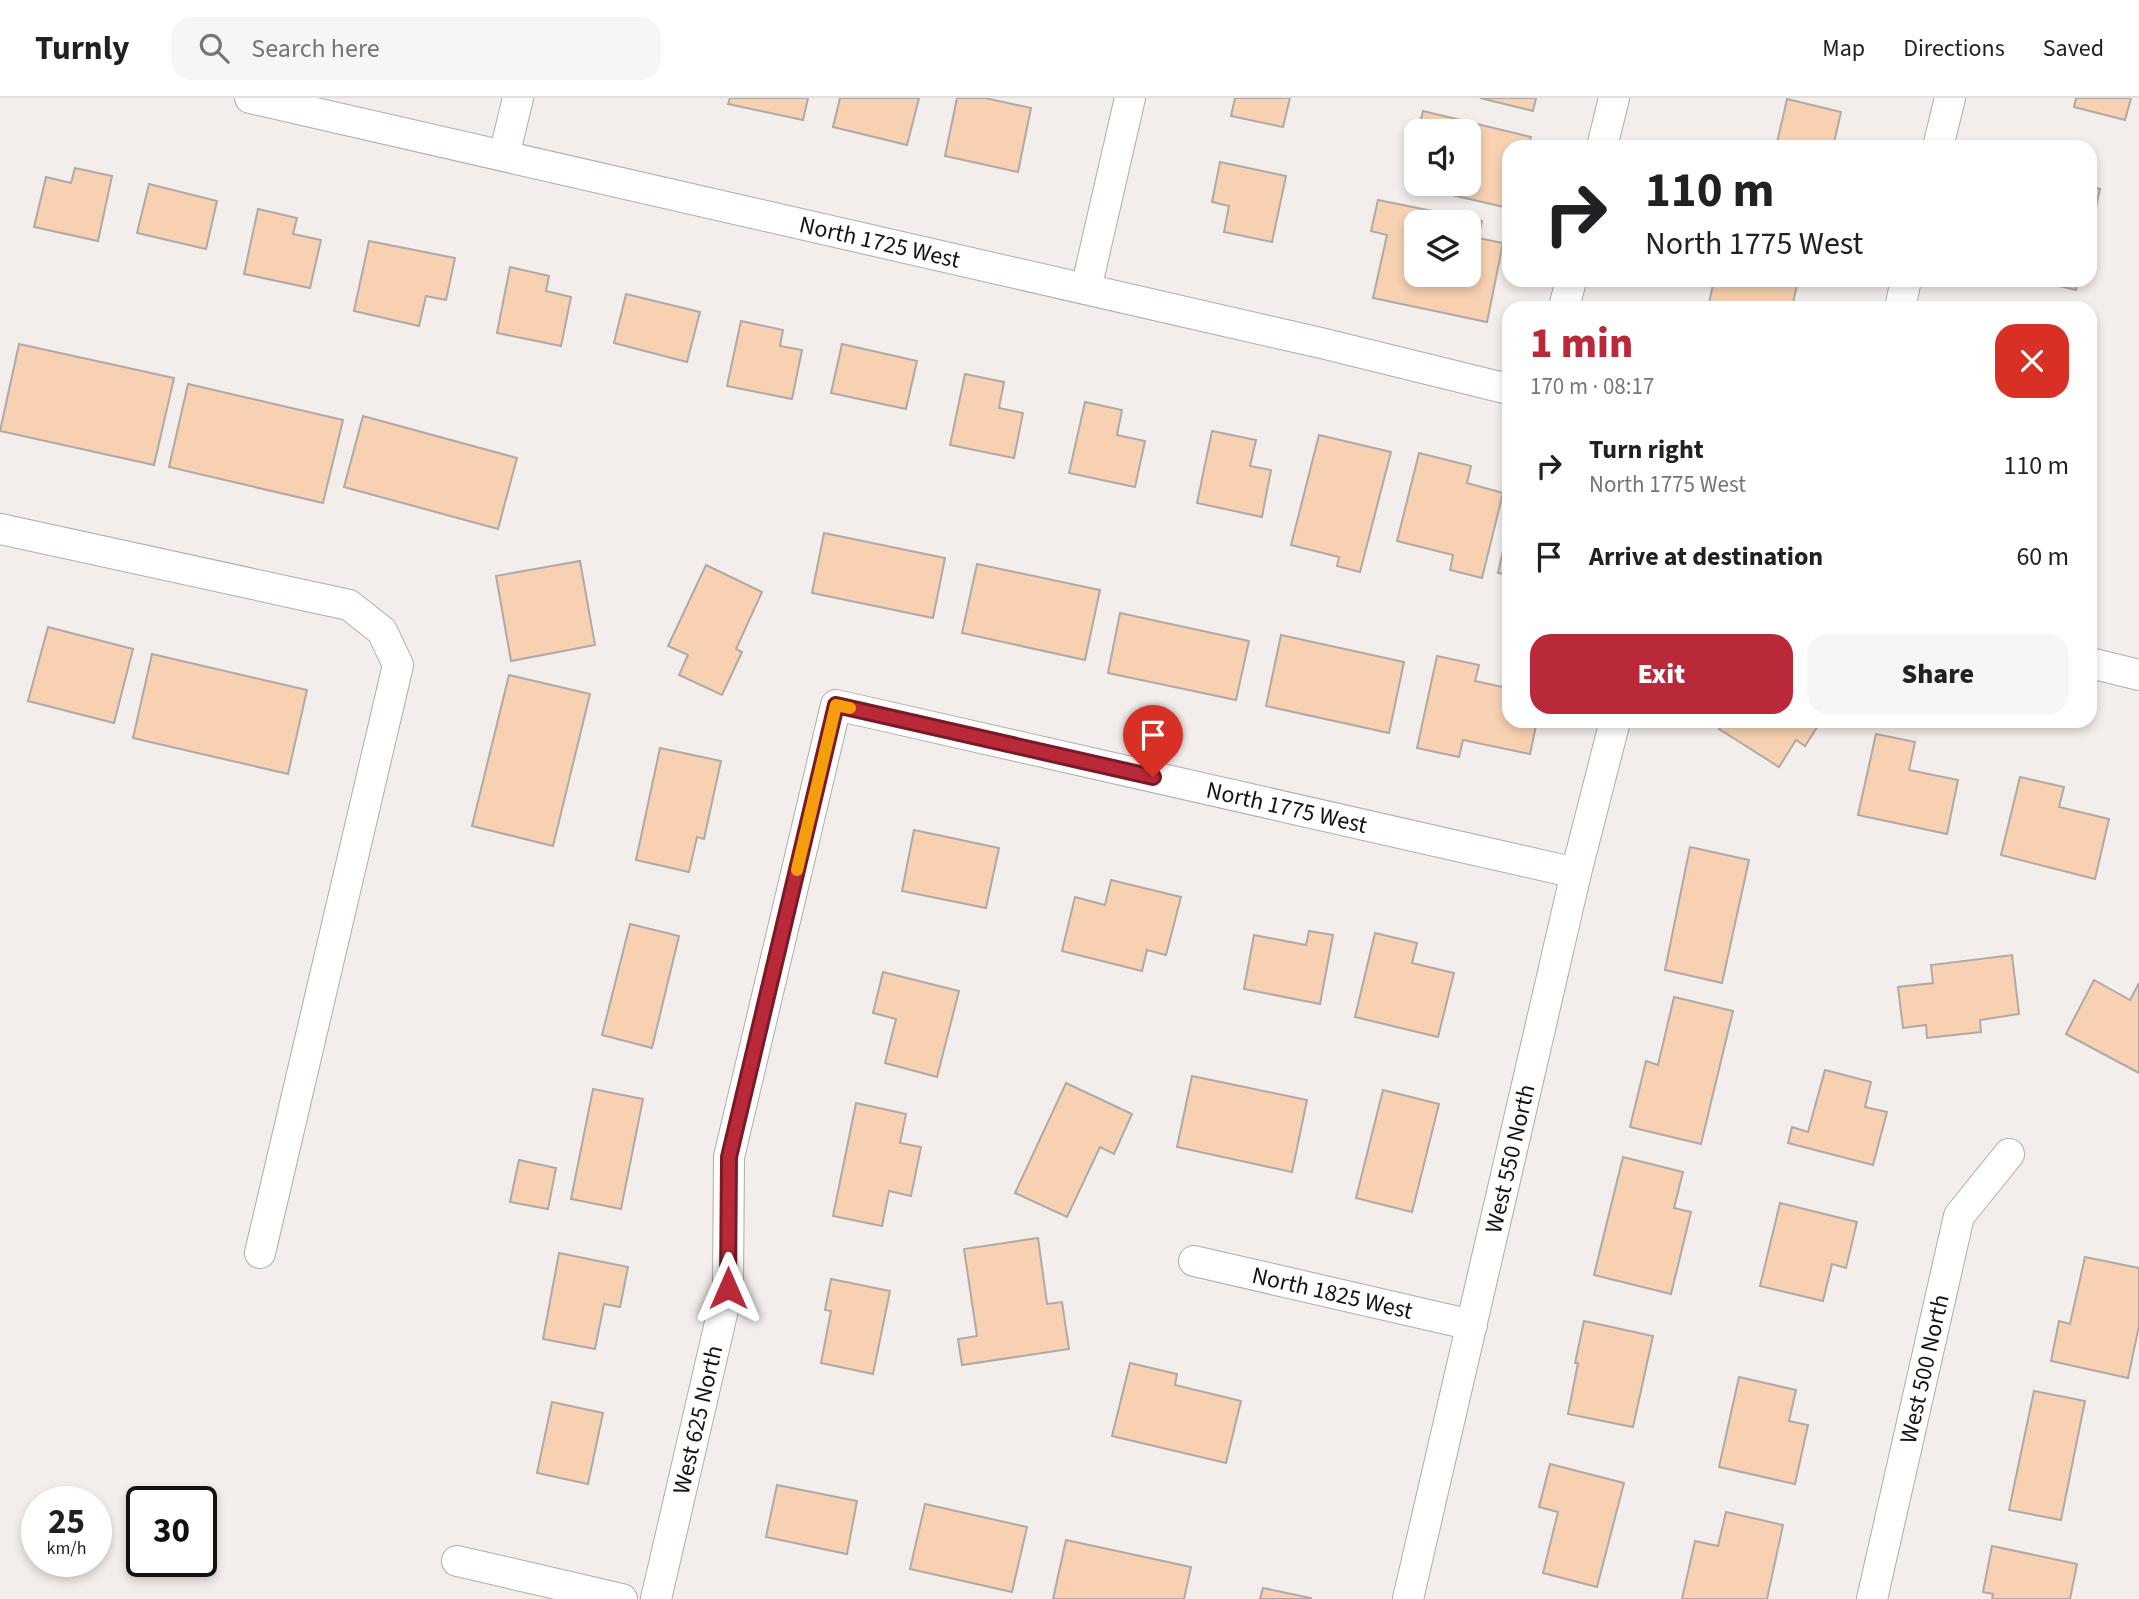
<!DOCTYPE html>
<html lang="en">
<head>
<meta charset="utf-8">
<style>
	body { margin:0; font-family:"Source Sans 3",sans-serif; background:#f6f6f6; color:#202124; height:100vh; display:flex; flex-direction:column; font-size:26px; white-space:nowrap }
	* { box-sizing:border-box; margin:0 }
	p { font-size:23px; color:#757577 }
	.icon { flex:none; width:38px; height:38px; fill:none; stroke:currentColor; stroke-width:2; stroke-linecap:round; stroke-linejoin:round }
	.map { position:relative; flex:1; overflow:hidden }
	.side { position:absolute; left:1502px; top:203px; width:595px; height:427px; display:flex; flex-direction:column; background:#fff; border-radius:21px; box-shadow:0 4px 10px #0003 }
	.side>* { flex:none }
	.top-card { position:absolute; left:1502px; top:42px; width:595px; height:147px; border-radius:21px; box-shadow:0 4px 10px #0003; background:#fff; color:#202124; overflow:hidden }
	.buttons { position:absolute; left:1404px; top:21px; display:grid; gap:14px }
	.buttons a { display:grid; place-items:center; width:77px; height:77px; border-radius:14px; background:#fff; box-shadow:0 4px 10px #0003; font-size:35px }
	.speed { position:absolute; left:21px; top:1388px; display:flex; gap:14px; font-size:35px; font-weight:700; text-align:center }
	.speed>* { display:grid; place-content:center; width:91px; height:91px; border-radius:50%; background:#fff; box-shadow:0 4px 10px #0003; line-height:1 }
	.speed small { font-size:18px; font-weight:400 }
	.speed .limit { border:4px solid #111; border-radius:10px; background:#fff; color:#111 }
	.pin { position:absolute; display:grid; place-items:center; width:60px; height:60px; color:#fff; margin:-72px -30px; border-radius:50% 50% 50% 0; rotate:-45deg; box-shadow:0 0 7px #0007 }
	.pin .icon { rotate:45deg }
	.me { position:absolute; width:77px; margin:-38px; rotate:0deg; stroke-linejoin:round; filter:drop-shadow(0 0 5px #0008) }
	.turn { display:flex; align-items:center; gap:24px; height:147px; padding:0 28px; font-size:32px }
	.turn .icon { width:91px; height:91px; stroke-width:2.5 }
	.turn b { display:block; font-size:49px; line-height:60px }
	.round { display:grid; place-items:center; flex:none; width:74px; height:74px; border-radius:21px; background:#f6f6f6 }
	.headline { display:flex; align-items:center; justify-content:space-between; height:119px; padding:0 28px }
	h1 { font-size:42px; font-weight:800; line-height:52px; color:#ba293a }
	.button { display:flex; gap:14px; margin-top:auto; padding:14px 28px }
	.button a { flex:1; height:80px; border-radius:21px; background:#ba293a; color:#fff; font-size:28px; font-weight:800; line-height:80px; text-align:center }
	.button a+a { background:#f6f6f6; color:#202124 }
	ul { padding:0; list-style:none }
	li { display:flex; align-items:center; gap:21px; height:91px; padding:0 28px }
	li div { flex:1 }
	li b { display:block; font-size:26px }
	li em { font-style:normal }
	header { display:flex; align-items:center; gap:42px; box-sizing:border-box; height:98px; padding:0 35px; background:#fff; border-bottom:2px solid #e0e0e0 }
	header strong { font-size:33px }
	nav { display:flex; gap:38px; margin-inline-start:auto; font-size:24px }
	.search { width:490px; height:63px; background:#f6f6f6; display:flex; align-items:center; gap:18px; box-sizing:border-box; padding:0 24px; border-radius:21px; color:#757577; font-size:26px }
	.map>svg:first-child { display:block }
</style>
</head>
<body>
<header>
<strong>Turnly</strong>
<div class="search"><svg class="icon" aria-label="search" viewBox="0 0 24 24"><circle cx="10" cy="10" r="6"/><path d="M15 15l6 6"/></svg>Search here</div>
<nav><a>Map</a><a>Directions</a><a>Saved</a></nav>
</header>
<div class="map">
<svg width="2139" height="1501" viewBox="0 0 2139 1501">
	<rect width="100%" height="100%" fill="#f3edeb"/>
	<g fill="#f7d1b1" stroke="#afaaa7" stroke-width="2" fill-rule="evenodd">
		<polygon points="730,0 808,0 803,22 728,6"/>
		<polygon points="840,0 919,0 907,47 833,29"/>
		<polygon points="957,0 985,0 1031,10 1018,74 945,58"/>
		<polygon points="1235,0 1290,0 1283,29 1231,18"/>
		<polygon points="1480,0 1536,0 1533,13"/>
		<polygon points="2076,0 2131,0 2125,22 2074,9"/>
		<polygon points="1787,1 1841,14 1833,49 1776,49"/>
		<polygon points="1423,13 1531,39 1528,49 1508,49 1508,110 1405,86 1416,42 1416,86 1468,86 1468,33 1418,33"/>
		<polygon points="1220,64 1286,78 1272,144 1224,134 1229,108 1212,104"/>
		<polygon points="75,70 112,78 98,143 34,129 46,79 71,85"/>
		<polygon points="149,86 217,103 206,151 137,135"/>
		<polygon points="2090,88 2100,91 2090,135"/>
		<path d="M 1378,102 L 1482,123 L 1478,140 L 1503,145 L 1487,224 L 1373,200 L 1387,137 L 1371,133 ZM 1416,124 L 1468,124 L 1468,177 L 1416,177 Z"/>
		<polygon points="258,111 297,120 293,136 321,142 310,190 244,176"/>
		<polygon points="369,143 455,160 446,202 426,198 419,228 354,213"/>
		<polygon points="510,169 549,178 546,193 571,199 561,248 497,235"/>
		<polygon points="1714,182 1798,182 1792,210 1708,210"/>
		<polygon points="2035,182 2078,182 2076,192"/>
		<polygon points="626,196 700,214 687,264 614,245"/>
		<polygon points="741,223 783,232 780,248 802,252 792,301 727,288"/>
		<polygon points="19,246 174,280 154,367 0,333"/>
		<polygon points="842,246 917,263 906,311 831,295"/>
		<polygon points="965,276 1004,284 999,310 1023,315 1014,360 950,347"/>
		<polygon points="188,286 343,322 323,405 169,369"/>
		<polygon points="1085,304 1122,312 1117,337 1145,343 1135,389 1069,375"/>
		<polygon points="363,318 517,360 498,431 344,389"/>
		<polygon points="1212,333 1256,342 1250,368 1271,372 1262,419 1197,405"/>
		<polygon points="1319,337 1391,354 1360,474 1337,468 1339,459 1291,447"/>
		<polygon points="1419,355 1471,368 1467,385 1503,395 1482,480 1450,472 1453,457 1397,443"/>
		<polygon points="1508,430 1508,477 1498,475"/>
		<polygon points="824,435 945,460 933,520 812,495"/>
		<polygon points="580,463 595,547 511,563 496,478"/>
		<polygon points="977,466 1100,492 1085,562 962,535"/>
		<polygon points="706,467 762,494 736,551 742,554 722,597 679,577 688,557 668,548"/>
		<polygon points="1120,515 1249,543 1236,602 1108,575"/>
		<polygon points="48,529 133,551 114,625 28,603"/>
		<polygon points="1281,537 1404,564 1389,635 1266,608"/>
		<polygon points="152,556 307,592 288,676 133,640"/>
		<polygon points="1437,558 1479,567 1475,583 1508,590 1508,623 1537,623 1530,656 1463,642 1459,659 1417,650"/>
		<polygon points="509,577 590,596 553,748 472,728"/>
		<polygon points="1724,623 1821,623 1805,648 1796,642 1779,669 1719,631"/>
		<polygon points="1876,636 1915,644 1909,672 1958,682 1947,736 1858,717"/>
		<polygon points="660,650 721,663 704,741 697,739 689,774 636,762"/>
		<polygon points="2020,679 2064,689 2059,709 2109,721 2095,781 2001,757"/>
		<polygon points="914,732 999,750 986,810 902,793"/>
		<polygon points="1690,749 1749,762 1722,885 1665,872"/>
		<polygon points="1111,782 1181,799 1166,857 1147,852 1142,873 1062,853 1075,799 1105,807"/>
		<polygon points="630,826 679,838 652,950 602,937"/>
		<polygon points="1309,833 1333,837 1320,906 1244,891 1254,837 1306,847"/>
		<polygon points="1375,835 1417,845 1412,865 1454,875 1438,939 1355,919"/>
		<polygon points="2012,857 2019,916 1980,922 1981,934 1927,940 1926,927 1903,930 1898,889 1933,885 1931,867"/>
		<polygon points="883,874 959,893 937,979 885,965 896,921 873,915"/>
		<polygon points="2094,882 2130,902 2139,885 2139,975 2066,936"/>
		<polygon points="1674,899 1733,913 1701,1046 1630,1029 1646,963 1658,967"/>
		<polygon points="1825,972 1871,984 1865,1009 1887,1014 1873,1067 1788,1045 1792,1029 1808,1034"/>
		<polygon points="1192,978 1307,1002 1292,1074 1177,1049"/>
		<polygon points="1066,985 1132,1016 1114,1056 1100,1049 1067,1119 1015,1095"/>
		<polygon points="593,991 643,1001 621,1111 571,1101"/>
		<polygon points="1383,992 1439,1006 1412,1114 1356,1100"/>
		<polygon points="856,1005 906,1016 900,1045 921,1049 911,1098 889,1093 882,1128 833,1118"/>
		<polygon points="1623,1059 1683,1074 1674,1110 1691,1114 1671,1196 1594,1177"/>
		<polygon points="519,1062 556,1070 548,1111 510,1104"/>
		<polygon points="1780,1105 1857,1124 1846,1170 1832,1166 1823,1203 1760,1188"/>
		<polygon points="1038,1140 1047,1206 1062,1204 1069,1251 962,1267 958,1241 977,1238 964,1151"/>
		<polygon points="559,1155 628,1169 620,1209 604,1206 595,1251 543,1241"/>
		<polygon points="2085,1159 2139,1170 2139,1228 2128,1280 2051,1263 2059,1223 2070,1226"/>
		<polygon points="831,1181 890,1193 873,1276 821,1265 831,1213 825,1212"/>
		<polygon points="1584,1223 1653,1238 1633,1329 1568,1316 1578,1265 1575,1265"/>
		<polygon points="1130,1265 1177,1276 1175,1287 1241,1303 1226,1365 1112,1338"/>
		<polygon points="1739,1279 1796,1292 1789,1323 1808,1327 1795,1386 1719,1369"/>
		<polygon points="2034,1293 2085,1303 2061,1422 2009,1412"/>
		<polygon points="552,1304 603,1315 588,1386 537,1375"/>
		<polygon points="1550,1366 1624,1385 1597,1489 1543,1475 1558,1414 1539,1409"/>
		<polygon points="777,1387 857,1403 847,1456 766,1439"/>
		<polygon points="925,1406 1027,1429 1012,1494 910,1471"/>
		<polygon points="1726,1414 1783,1427 1767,1501 1682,1501 1695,1443 1718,1448"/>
		<polygon points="1066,1442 1191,1469 1184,1501 1053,1501"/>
		<polygon points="1992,1448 2077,1466 2070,1501 1992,1501 1993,1496 1983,1494"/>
		<polygon points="1263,1490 1311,1500 1311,1501 1260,1501"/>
	</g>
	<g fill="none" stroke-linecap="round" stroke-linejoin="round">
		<defs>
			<g id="street">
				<path id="s1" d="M 250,0 L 1321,245 L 1508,291"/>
				<polyline points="1602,49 1614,0"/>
				<polyline points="1938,49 1950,0"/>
				<polyline points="504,58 518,0"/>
				<polyline points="1086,191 1130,0"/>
				<polyline points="1564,210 1571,182"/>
				<polyline points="1900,210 1906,182"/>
				<polyline points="0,431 349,507 382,533 398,567 260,1155"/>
				<polyline points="2090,565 2139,577"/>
				<path id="s2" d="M 1194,1163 L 1472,1227"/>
				<polyline points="457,1463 622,1501"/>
				<path id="s3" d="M 656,1501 L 728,1190 L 729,1059 L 836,607 L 1576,775"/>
				<path id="s4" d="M 1408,1501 L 1576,775 L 1615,623"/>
				<path id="s5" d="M 1872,1501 L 1959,1118 L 2009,1056"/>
			</g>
		</defs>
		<use href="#street" stroke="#b1aba9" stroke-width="32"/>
		<use href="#street" stroke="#fff" stroke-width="30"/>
	</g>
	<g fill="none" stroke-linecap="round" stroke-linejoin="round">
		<defs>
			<polyline id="route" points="728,1190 729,1059 836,607 1153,679"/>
		</defs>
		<use href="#route" stroke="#791b26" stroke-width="18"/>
		<use href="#route" stroke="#ba293a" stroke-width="12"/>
		<polyline stroke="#f59e0b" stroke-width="12" points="797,772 836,607 850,610"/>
	</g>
	<g text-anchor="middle" stroke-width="7" stroke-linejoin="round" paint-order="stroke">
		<g font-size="24" fill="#151312" stroke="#fefbf9">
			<text dy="8" stroke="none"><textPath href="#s1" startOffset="646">North 1725 West</textPath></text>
			<text dy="8" stroke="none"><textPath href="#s3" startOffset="1377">North 1775 West</textPath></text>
			<text dy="8" stroke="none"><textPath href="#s4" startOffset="452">West 550 North</textPath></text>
			<text dy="8" stroke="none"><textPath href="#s2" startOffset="142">North 1825 West</textPath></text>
			<text dy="8" stroke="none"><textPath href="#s5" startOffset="236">West 500 North</textPath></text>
			<text dy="8" stroke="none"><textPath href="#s3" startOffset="184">West 625 North</textPath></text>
		</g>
	</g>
</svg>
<div class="buttons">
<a><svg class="icon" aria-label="sound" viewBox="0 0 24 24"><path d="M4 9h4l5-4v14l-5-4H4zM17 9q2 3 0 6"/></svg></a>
<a><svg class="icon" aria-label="layers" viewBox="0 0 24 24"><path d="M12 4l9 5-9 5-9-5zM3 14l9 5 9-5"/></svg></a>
</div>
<div class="speed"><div>25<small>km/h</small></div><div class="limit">30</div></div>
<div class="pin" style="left:1153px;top:679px;background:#d93025"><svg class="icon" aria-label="arrive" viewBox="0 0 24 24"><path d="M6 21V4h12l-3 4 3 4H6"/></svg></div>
<svg class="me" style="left:728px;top:1190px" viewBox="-20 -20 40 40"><path d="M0-17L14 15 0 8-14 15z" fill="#ba293a" stroke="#fff" stroke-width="4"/></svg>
<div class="top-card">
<div class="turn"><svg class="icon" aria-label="right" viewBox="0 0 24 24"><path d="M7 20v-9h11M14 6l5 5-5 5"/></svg><div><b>110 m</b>North 1775 West</div></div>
</div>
<section class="side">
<div class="headline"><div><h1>1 min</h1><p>170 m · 08:17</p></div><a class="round" style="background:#d93025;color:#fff"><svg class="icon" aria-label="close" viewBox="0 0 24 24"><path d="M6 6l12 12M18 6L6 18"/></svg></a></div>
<ul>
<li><svg class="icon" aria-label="right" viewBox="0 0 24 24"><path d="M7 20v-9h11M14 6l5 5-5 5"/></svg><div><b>Turn right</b><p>North 1775 West</p></div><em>110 m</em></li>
<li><svg class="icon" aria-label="arrive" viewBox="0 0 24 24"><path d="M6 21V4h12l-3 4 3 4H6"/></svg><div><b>Arrive at destination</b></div><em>60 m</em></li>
</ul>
<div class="button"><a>Exit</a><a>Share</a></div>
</section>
</div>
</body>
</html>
